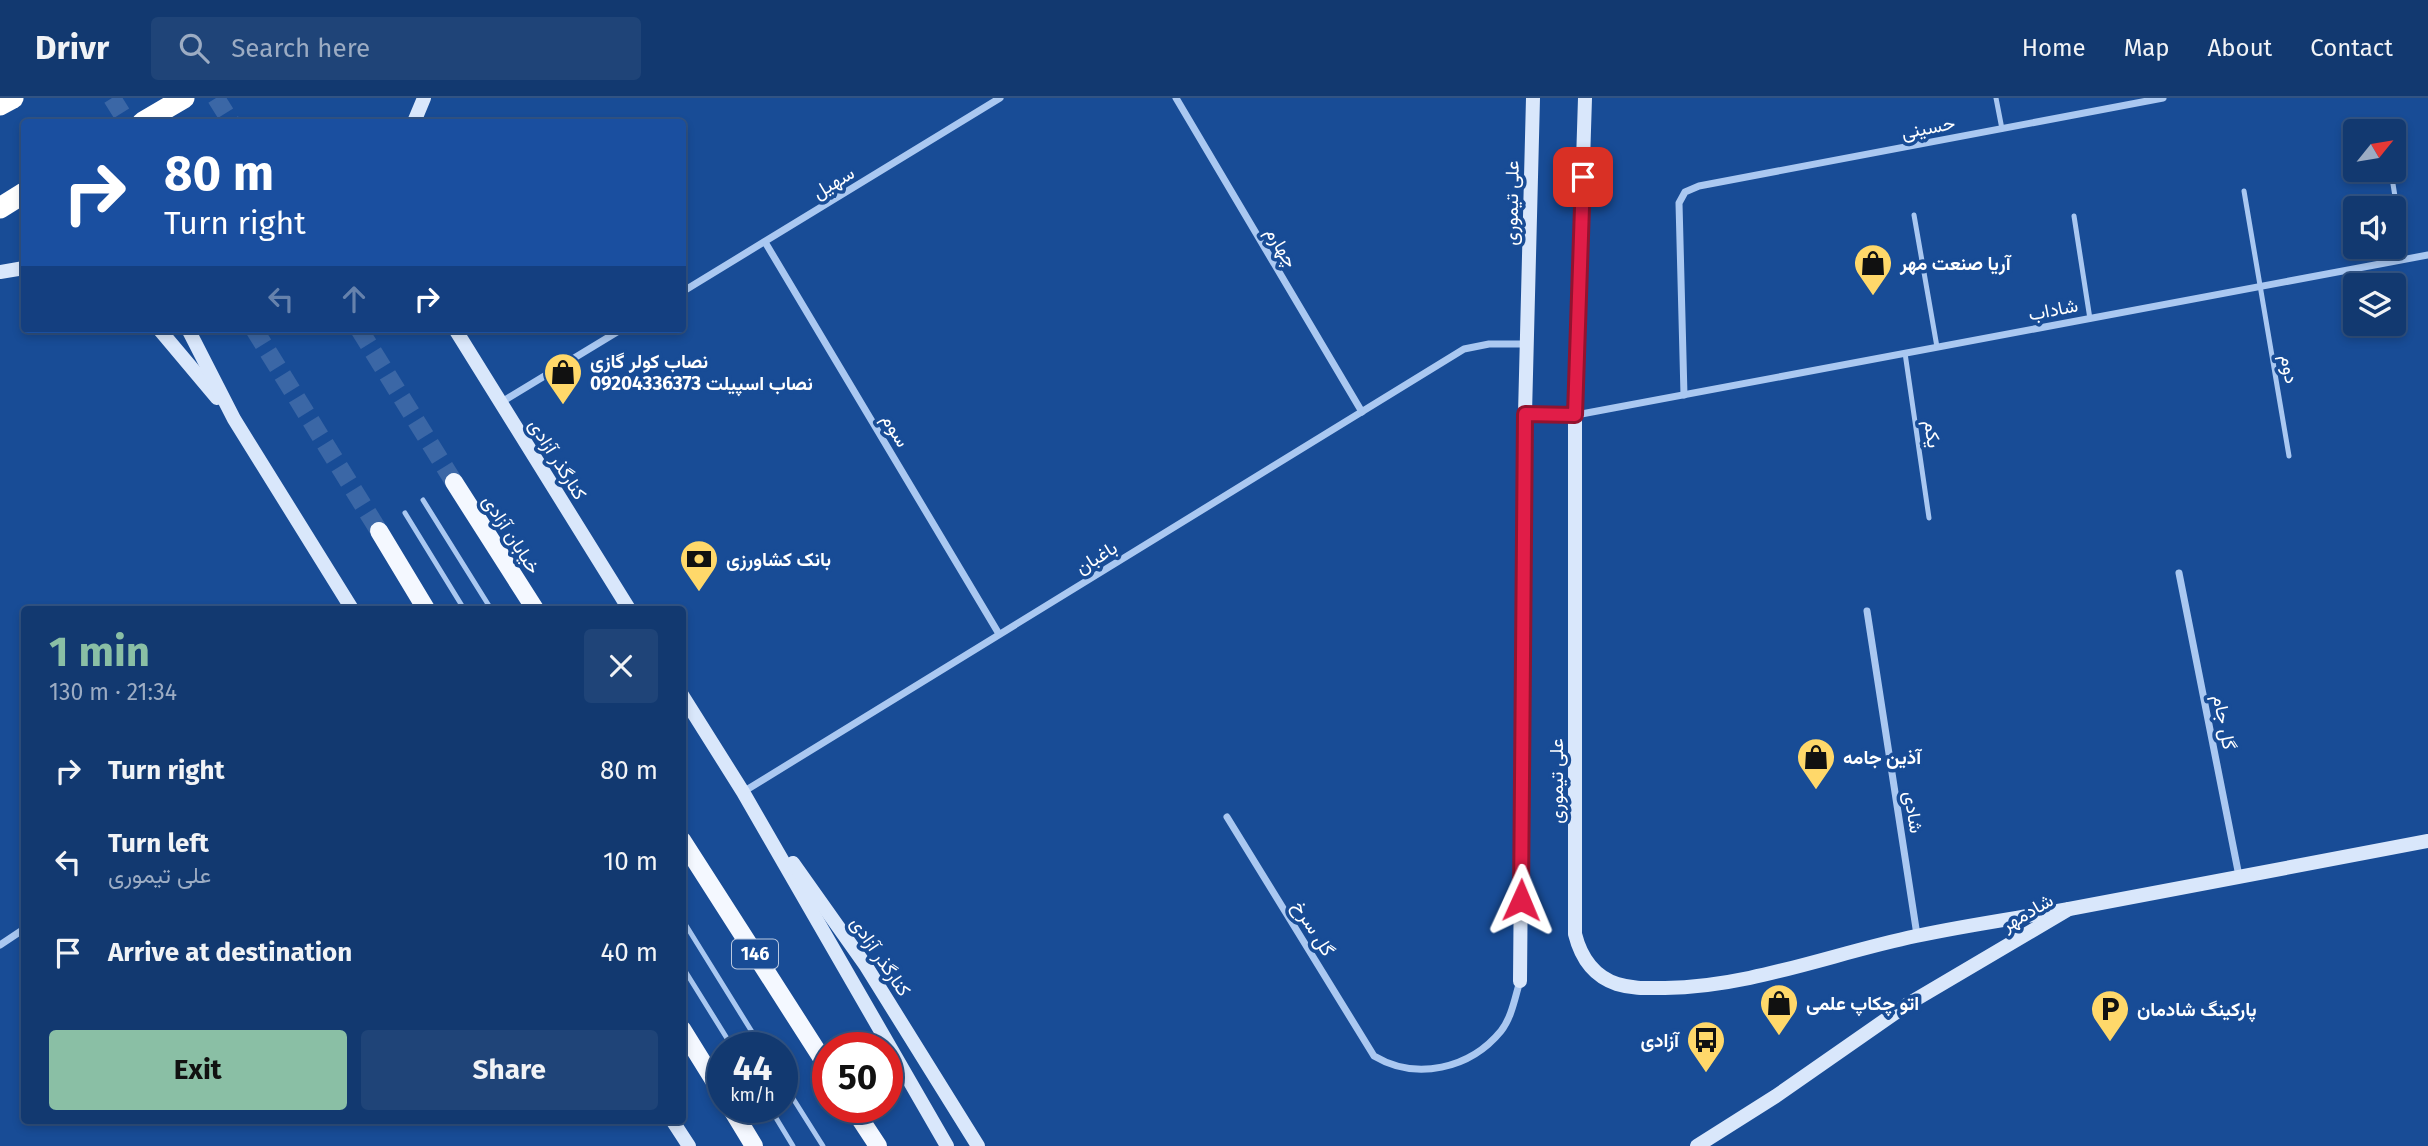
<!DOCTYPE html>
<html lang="en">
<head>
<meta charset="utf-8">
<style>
	body { margin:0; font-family:"Fira Sans",Vazirmatn,sans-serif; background:#1f4478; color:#f1f3f6; height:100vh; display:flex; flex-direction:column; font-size:26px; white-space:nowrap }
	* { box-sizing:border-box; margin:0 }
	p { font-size:23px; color:#9cacc3 }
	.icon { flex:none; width:38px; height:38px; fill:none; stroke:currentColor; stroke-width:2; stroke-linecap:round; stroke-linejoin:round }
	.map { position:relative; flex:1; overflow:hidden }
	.panel { position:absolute; left:21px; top:508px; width:665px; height:518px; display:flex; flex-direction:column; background:#123970; border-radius:7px; box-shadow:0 4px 10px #0003,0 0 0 2px #315383 }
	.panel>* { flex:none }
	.banner { position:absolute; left:21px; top:21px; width:665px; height:214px; border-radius:7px; box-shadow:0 4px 10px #0003,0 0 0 2px #315383; background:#1a4fa0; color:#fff; overflow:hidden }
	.needle { width:46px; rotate:60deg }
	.tools { position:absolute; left:2343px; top:21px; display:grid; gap:14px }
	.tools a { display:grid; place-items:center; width:63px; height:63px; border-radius:7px; background:#123970; box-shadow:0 4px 10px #0003,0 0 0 2px #315383; font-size:35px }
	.speed { position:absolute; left:707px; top:934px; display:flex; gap:14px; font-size:35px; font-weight:700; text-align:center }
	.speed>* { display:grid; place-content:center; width:91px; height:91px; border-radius:50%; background:#123970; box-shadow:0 4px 10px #0003,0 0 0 2px #315383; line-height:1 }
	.speed small { font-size:18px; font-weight:400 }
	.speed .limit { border:10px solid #d22; background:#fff; color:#111 }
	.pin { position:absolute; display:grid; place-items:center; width:60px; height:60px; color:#fff; margin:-30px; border-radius:14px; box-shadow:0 4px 10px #0006 }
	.me { position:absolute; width:77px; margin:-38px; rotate:1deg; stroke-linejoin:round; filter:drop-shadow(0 0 5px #0008) }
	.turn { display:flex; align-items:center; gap:24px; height:147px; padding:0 28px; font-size:32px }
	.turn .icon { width:91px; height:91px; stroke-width:2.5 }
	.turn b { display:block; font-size:49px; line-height:60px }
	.lanes { display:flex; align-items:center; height:66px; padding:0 28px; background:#0003; justify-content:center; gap:35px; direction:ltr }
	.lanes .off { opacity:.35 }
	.round { display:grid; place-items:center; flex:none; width:74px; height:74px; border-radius:7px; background:#1f4478 }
	.summary { display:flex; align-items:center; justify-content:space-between; height:119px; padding:0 28px }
	h1 { font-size:42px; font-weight:700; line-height:52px; color:#8abfa5 }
	.primary-button { display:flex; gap:14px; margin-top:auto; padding:14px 28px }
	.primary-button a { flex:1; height:80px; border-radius:7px; background:#8abfa5; color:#111; font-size:28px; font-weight:700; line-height:80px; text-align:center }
	.primary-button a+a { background:#1f4478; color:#f1f3f6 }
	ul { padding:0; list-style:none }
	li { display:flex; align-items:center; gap:21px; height:91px; padding:0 28px }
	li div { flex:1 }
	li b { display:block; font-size:26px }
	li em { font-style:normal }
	header { display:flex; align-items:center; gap:42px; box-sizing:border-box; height:98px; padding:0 35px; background:#123970; border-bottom:2px solid #315383 }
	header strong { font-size:33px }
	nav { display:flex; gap:38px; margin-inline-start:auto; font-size:24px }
	.search { width:490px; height:63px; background:#1f4478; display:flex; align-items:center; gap:18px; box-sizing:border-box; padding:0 24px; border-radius:7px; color:#9cacc3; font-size:26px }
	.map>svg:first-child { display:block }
</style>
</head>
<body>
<header>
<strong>Drivr</strong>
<div class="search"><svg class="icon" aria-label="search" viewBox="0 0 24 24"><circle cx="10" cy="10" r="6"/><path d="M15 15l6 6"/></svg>Search here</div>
<nav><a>Home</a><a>Map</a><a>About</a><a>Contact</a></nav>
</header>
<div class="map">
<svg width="2428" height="1048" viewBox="0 0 2428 1048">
	<rect width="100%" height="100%" fill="#184c96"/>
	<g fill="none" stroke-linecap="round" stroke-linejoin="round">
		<g stroke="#3b67a6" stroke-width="18" stroke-dasharray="18 9" stroke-linecap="butt">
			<polyline points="112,0 127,24"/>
			<polyline points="216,0 231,24"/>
			<polyline points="254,231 379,433"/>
			<polyline points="359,231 454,384"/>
		</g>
		<g stroke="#aac8f1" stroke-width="5">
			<polyline points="1996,0 2002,31"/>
			<polyline points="2393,86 2405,161"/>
			<polyline points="2244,93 2289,358"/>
			<polyline points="1914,117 1937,249"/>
			<polyline points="2074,118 2090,221"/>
			<polyline points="1905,255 1929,420"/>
			<polyline points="423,402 491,511"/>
			<polyline points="405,415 464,511"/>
			<polyline points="682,821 762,950"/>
			<polyline points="682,868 733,950"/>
			<polyline points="782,983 823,1048"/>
			<polyline points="770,1010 793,1048"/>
		</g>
		<g stroke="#aac8f1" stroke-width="7">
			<polyline points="1176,0 1362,314"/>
			<polyline points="765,144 999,536"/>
			<polyline points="682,194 1000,0"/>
			<polyline points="1684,297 1679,105 1685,94 1699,88 2163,0"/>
			<polyline points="500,305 622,231"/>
			<polyline points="1576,317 2428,157"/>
			<polyline points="2179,475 2239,778"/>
			<polyline points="1867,513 1917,837"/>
			<polyline points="743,694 1464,251 1489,246 1527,246"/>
			<path d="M 1227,719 L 1374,958 C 1416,983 1470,971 1501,933 C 1512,919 1515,899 1520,883"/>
			<polyline points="0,847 24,831"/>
		</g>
		<g stroke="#d9e7fb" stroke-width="14">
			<path d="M 1585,0 L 1575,317 L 1575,836 C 1581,860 1593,878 1617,886 C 1633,891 1649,890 1665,890 C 1750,889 1834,855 1916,838 C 1967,827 2018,820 2069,811"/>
			<polyline points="414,24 424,0"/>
			<polyline points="0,174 24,170"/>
			<polyline points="159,231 217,300"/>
			<polyline points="188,231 234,321 352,511"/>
			<polyline points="455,231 629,511"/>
			<polyline points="1525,316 1575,317"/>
			<polyline points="682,597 743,694 947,1048"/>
			<polyline points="793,765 866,868 978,1048"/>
			<polyline points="1520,883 1525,316 1533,0"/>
			<polyline points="672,1022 689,1048"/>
			<polyline points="1697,1048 1776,998 1908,906 2069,811 2428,743"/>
		</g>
		<g stroke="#f4f8ff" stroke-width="18">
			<polyline points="454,384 535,511"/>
			<polyline points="379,433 426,511"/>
			<polyline points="682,742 828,970"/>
			<polyline points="682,931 723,997"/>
			<polyline points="731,1010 754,1048"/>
			<polyline points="853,1010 878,1048"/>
		</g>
		<g stroke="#fff" stroke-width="21">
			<polyline points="0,7 13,0"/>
			<polyline points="143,24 184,0"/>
			<polyline points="0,110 24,95"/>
		</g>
	</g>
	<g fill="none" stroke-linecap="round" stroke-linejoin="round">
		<defs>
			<polyline id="route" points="1521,802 1525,316 1575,317 1583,79"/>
		</defs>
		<use href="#route" stroke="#92132f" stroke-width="18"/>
		<use href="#route" stroke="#e11d48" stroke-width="12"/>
	</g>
	<defs>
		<symbol id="shop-pin" viewBox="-11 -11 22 30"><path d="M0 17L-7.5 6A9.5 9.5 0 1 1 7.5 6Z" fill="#ffd86a" stroke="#184c96"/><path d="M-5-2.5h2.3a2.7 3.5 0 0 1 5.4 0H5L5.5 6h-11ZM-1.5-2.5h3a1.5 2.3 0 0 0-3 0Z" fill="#111"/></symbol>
		<symbol id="bank-pin" viewBox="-11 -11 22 30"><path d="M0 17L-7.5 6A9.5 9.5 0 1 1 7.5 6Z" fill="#ffd86a" stroke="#184c96"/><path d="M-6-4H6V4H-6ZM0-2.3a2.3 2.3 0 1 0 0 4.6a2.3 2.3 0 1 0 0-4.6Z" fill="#111"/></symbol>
		<symbol id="parking-pin" viewBox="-11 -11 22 30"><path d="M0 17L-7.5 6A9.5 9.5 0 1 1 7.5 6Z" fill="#ffd86a" stroke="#184c96"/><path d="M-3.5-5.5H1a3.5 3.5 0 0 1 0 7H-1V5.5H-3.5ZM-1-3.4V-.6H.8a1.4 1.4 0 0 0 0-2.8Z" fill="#111"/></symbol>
		<symbol id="bus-pin" viewBox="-11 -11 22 30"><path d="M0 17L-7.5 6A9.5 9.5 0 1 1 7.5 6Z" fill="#ffd86a" stroke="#184c96"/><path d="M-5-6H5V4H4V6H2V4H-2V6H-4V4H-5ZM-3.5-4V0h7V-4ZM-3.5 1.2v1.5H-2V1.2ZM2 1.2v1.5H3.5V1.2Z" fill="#111"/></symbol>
	</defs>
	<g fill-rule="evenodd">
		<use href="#shop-pin" x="1851" y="143" width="44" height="60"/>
		<use href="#shop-pin" x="541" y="252" width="44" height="60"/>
		<use href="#bank-pin" x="677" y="439" width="44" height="60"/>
		<use href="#shop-pin" x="1794" y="637" width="44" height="60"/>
		<use href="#shop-pin" x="1757" y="883" width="44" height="60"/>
		<use href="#parking-pin" x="2088" y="889" width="44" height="60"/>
		<use href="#bus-pin" x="1684" y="920" width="44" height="60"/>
	</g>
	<g text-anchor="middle" stroke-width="7" stroke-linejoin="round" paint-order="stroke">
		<rect fill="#184c96" stroke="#bac9e0" stroke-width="2" x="732" y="841.5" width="46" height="29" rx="5"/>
		<g font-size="18" font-weight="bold" fill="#fff">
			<text x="755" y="862">146</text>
		</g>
		<g font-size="19" fill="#fff" stroke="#184c96">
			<text transform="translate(1928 29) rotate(-11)" y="7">حسینی</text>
			<text transform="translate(833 84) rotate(-31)" y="7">سهیل</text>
			<text transform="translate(1511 105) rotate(-89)" y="7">علی تیموری</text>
			<text transform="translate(1282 149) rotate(59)" y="7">چهارم</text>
			<text transform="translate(2053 211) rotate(-11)" y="7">شاداب</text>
			<text transform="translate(2290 271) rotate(80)" y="7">دوم</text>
			<text transform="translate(896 332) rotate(59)" y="7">سوم</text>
			<text transform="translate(1933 336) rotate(82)" y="7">یکم</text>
			<text transform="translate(558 361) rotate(58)" y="7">کنارگذر آزادی</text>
			<text transform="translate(512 436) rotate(57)" y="7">خیابان آزادی</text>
			<text transform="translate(1096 459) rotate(-32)" y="7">باغبان</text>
			<text transform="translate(2225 624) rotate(79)" y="7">گل جام</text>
			<text transform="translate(1556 683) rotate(-90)" y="7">علی تیموری</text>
			<text transform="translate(1914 714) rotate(81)" y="7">شادی</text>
			<text transform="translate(2027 814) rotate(-30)" y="7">شادمهر</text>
			<text transform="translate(1314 830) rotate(58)" y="7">گل سرخ</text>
			<text transform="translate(881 858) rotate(56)" y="7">کنارگذر آزادی</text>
		</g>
		<g font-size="19" font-weight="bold" fill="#fff" stroke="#184c96" text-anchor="start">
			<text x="1900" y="172">آریا صنعت مهر</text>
			<text x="590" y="270">نصاب کولر گازی<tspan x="590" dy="22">09204336373 نصاب اسپیلت</tspan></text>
			<text x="726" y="468">بانک کشاورزی</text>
			<text x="1843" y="666">آذین جامه</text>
			<text x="1806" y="912">اتو چکاپ علمی</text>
			<text x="2137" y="918">پارکینگ شادمان</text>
			<text x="1679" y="949" text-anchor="end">آزادی</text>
		</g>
	</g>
</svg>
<div class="tools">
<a><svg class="needle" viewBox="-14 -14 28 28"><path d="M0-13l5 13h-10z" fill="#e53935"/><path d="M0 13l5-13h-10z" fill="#9cacc3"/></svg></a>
<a><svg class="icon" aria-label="sound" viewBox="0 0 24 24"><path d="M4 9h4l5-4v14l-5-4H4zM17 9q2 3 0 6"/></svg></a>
<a><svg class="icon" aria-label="layers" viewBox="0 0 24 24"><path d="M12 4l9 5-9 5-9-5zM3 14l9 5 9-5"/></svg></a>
</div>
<div class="speed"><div>44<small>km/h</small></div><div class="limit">50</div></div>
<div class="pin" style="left:1583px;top:79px;background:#d93025"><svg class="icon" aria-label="arrive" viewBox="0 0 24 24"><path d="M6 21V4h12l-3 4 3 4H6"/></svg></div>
<svg class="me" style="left:1521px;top:802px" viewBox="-20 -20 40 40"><path d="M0-17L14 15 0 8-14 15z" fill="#e11d48" stroke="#fff" stroke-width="4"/></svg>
<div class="banner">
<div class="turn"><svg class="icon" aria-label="right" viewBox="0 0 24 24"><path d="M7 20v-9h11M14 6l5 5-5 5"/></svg><div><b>80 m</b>Turn right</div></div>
<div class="lanes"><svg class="icon off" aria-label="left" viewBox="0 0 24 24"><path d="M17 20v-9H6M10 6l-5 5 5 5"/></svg><svg class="icon off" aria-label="ahead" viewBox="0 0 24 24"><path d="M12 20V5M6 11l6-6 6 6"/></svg><svg class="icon" aria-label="right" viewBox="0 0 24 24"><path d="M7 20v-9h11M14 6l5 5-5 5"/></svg></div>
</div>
<section class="panel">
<div class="summary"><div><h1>1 min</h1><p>130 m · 21:34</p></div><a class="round"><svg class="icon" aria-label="close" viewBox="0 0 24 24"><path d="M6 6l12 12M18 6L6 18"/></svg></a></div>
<ul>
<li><svg class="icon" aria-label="right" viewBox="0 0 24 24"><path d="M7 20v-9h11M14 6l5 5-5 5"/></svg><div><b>Turn right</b></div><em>80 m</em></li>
<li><svg class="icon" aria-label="left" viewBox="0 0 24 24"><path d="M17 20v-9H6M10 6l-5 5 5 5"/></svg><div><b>Turn left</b><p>علی تیموری</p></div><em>10 m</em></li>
<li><svg class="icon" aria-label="arrive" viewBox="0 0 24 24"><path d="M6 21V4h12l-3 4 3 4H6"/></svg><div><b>Arrive at destination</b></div><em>40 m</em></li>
</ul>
<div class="primary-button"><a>Exit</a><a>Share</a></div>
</section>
</div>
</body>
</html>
